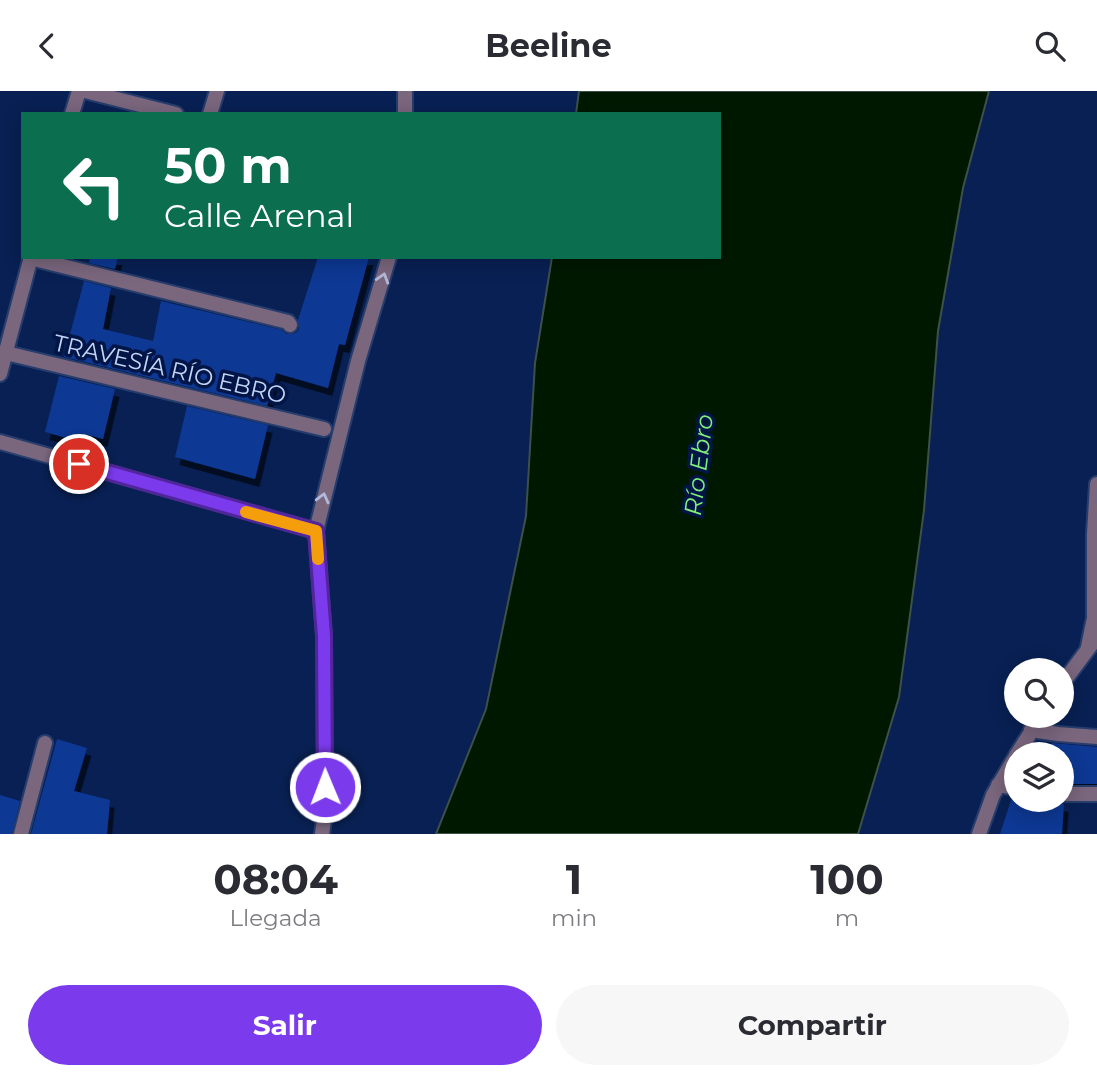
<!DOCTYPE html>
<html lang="es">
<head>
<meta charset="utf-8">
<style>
	body { margin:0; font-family:Montserrat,sans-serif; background:#f7f7f7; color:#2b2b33; height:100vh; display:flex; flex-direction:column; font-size:26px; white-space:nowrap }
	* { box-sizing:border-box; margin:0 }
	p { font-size:23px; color:#7c7c81 }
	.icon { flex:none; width:38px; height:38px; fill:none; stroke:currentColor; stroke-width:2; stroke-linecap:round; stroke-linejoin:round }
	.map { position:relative; height:743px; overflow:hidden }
	.details { display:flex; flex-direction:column; background:#fff; flex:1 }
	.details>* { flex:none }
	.guide { position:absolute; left:21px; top:21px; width:700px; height:147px; border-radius:0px; box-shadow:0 4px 18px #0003; background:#0b6e4f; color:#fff; overflow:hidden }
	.buttons { position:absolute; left:1004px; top:567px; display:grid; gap:14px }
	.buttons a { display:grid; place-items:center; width:70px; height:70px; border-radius:50%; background:#fff; box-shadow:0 4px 18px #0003; font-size:35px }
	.pin { position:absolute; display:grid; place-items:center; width:60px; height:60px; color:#fff; margin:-30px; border:4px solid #fff; border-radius:50%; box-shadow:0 2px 7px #0007 }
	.me { position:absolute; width:77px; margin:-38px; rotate:359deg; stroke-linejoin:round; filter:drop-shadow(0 0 5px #0008) }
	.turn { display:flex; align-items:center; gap:24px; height:147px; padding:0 28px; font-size:32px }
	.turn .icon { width:91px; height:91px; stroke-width:2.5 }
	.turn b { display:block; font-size:49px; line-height:60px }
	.eta { display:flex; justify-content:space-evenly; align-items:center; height:119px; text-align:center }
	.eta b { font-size:42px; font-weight:700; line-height:49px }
	.primary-button { display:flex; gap:14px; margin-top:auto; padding:14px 28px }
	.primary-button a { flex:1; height:80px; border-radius:42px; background:#7c3aed; color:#fff; font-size:28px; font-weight:700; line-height:80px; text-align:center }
	.primary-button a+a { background:#f7f7f7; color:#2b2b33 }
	header { display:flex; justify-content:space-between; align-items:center; height:91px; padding:0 28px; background:#fff; font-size:32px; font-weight:700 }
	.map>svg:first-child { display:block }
</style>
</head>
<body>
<header><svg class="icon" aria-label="back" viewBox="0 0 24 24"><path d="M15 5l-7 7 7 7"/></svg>Beeline<svg class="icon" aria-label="search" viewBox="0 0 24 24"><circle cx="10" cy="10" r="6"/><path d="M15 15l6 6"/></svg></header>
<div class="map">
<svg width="1097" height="743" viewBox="0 0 1097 743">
	<defs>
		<filter id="shadow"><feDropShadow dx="4.5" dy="8" stdDeviation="0" flood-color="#0009"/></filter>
	</defs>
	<rect width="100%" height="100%" fill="#082053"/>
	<polygon fill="#001800" stroke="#3b514a" stroke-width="2" points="579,0 989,0 963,97 938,240 924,419 899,606 858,743 436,743 486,618 526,425 535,272 552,166 719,166 719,23 576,23"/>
	<g fill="#0d3893" filter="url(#shadow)">
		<polygon points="90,166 118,166 115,178 89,172"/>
		<polygon points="318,166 369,166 345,254 339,253 328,297 276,282 267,315 64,266 84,190 111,197 103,238 153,250 161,210 282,239 286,243 291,243 296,242 299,238 298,229"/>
		<polygon points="59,285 115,298 103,348 88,344 85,352 45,341"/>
		<polygon points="187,315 268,334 255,388 175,366"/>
		<polygon points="57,648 87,657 74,700 110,709 107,743 31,743"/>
		<polygon points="1052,652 1097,656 1097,693 1062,693 1062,663 1052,663"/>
		<polygon points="0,704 20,710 12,743 0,743"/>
		<polygon points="1012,706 1017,706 1017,709 1054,709 1058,712 1064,713 1062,743 1000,743"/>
	</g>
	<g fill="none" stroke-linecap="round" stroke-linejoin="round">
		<defs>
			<g id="street">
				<polyline points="85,0 176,23"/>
				<polyline points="72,23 79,0"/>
				<polyline points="210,23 217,0"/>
				<polyline points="405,23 405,0"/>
				<polyline points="30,167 288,231 290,234"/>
				<polyline points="6,262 324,338"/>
				<polyline points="0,283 31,166"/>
				<polyline points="0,351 316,440"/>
				<polyline points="1088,556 1094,527 1094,443 1097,393"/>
				<polyline points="1062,593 1094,550"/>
				<polyline points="1031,639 1058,643 1097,646"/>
				<polyline points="1017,663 1041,625"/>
				<polyline points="998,694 1017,697"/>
				<polyline points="1062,703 1097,703"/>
				<polyline points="21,743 45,652"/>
				<polyline points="322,743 325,722 324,545 316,440 358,270 389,166"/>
				<polyline points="979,743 993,704 1017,663"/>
			</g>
		</defs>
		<use href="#street" stroke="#263d6d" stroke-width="18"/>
		<use href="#street" stroke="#7a667d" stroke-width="14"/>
	</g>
	<defs><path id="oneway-chevron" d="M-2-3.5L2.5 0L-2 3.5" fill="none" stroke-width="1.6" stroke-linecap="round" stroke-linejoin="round" transform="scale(1.75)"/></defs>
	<g stroke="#b2b9d8">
		<use href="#oneway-chevron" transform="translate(383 187) rotate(-73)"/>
		<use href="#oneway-chevron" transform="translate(323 407) rotate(-76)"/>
	</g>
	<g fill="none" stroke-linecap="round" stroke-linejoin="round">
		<defs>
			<polyline id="route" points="79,373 316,440 324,545 325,696"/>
		</defs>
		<use href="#route" stroke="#51269a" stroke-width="18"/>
		<use href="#route" stroke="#7c3aed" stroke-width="12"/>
		<polyline stroke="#f59e0b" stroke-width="12" points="246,421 316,440 318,468"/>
	</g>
	<g text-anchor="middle" stroke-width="7" stroke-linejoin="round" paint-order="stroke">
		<g font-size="23" fill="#c4d5f6" stroke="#011547">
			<text transform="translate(170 278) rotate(13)" y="8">TRAVESÍA RÍO EBRO</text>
		</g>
		<g font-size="24" font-style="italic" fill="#80ee78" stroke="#011547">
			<text transform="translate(699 374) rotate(-83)" y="8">Río Ebro</text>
		</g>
	</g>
</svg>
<div class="buttons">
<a><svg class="icon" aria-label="search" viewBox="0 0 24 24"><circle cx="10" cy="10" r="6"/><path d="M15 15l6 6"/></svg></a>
<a><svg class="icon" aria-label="layers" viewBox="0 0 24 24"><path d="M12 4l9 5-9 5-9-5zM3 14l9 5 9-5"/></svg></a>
</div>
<div class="pin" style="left:79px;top:373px;background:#d93025"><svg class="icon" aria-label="arrive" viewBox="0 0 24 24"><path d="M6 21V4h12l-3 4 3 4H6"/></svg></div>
<svg class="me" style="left:325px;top:696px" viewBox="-20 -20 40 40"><circle r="17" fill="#7c3aed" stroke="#fff" stroke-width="3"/><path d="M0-11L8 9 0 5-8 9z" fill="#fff"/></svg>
<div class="guide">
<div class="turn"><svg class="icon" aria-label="left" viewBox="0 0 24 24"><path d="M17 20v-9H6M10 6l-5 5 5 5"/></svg><div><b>50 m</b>Calle Arenal</div></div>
</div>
</div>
<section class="details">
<div class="eta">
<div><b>08:04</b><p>Llegada</p></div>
<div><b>1</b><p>min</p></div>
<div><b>100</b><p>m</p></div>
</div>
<div class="primary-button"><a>Salir</a><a>Compartir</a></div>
</section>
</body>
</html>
